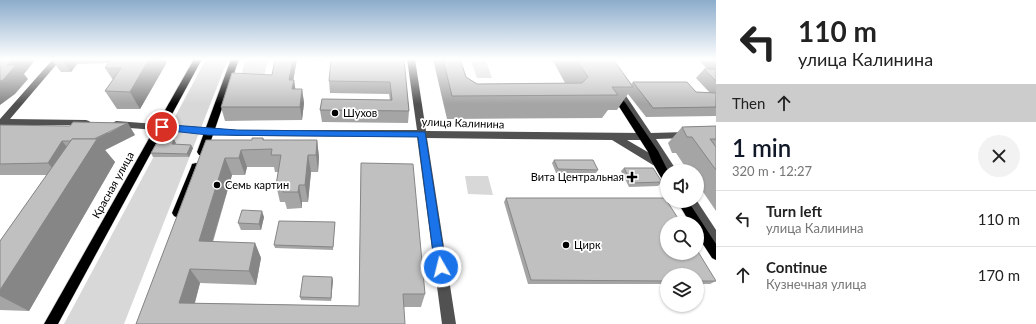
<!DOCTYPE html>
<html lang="en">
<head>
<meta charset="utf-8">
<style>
	body { margin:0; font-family:Lato,sans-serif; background:#f2f2f2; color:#222; height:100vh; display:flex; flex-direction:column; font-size:15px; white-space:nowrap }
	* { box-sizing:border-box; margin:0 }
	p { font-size:13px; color:#767676 }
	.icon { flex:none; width:22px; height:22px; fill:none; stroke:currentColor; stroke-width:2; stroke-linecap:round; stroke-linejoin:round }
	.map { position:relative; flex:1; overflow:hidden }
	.side { display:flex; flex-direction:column; background:#fff; width:320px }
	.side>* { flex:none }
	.top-card { background:#fff; color:#222; overflow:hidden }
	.tools { position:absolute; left:660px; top:164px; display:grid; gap:8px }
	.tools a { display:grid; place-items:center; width:44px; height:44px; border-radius:50%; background:#fff; box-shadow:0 1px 3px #0004; font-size:20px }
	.pin { position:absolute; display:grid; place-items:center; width:34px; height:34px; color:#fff; margin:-17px; border:2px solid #fff; border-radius:50%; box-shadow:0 1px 4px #0007 }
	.me { position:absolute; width:44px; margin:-22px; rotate:352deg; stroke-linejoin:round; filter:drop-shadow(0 0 3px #0008) }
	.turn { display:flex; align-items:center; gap:14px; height:84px; padding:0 16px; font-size:18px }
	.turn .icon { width:52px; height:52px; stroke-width:2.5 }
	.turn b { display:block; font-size:28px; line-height:34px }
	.then { display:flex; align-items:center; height:38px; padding:0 16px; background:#0003; gap:8px; font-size:15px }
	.round { display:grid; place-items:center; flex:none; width:42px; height:42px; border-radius:21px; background:#f2f2f2 }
	.head { display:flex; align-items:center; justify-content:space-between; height:68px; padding:0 16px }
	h1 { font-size:24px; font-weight:600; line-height:30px; color:#111827 }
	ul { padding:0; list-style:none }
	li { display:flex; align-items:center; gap:12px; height:56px; padding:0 16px; border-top:1px solid #e0e0e0 }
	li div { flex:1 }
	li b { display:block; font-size:15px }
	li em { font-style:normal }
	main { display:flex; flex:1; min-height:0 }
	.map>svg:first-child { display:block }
</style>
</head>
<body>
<main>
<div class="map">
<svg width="716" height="324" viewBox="0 0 716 324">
	<rect width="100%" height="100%" fill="#fff"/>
	<g fill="#d8d8d8">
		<polygon points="206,59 228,59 124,324 64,324"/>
		<polygon points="246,59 268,59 264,76 241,75"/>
		<polygon points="471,61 486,61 492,78 477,78"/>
		<polygon points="465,176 488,176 493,195 468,194"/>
	</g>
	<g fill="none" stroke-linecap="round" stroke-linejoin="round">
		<defs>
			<g id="major">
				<polygon points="194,59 202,59 58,324 44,324"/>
				<polygon points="231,59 239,59 207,152 205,155 199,155 197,152"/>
				<polygon points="615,91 618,92 658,151 668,171 667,182 663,181 652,162 648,152 611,94"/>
				<polygon points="196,163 200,164 201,167 184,213 182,216 178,218 174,216 172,213 191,167 192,164"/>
				<polygon points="677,201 688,201 716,244 716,260 712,258 697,235 697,223 690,223"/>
			</g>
		</defs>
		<use href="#major" stroke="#dbdbdb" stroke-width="1"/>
		<g fill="#515151" fill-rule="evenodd">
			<polygon points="53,59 61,59 10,119 86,120 89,121 91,123 89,125 5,125 0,127 0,119"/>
			<path d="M 407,59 L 415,59 L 426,131 L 642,133 L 613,89 L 617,86 L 620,87 L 651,133 L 687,132 L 692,135 L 687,138 L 656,139 L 677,171 L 667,172 L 661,163 L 657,166 L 653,165 L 612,140 L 427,138 L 456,324 L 442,324 L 417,137 L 237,136 L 116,127 L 111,124 L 116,121 L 237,130 L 417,130 ZM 627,140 L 646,140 L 658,158 Z"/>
			<polygon points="686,201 697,201 716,230 716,245 712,244"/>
		</g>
		<use href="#major" fill="#000" fill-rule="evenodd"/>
	</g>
	<g fill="#a5a5a5">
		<polygon points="51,59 165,59 167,62 140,109 117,109 105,91 113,80 105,68 108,63 77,64 71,72 61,72"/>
		<polygon points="275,59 297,59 293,80 294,80 295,89 302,89 304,103 302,120 225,121 221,107 272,75"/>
		<rect x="313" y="59" width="13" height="2"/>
		<polygon points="404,59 409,111 408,123 322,122 320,110 390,100 389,94 330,93 329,81"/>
		<polygon points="433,59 460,59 466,77 477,84 565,83 552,59 613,59 631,84 633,82 696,92 710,93 696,78 704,69 707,69 698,59 716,59 716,116 646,117 628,94 617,110 608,110 602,118 447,119"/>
		<polygon points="0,125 135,135 105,150 115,162 29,311 0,310 0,241 47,175 0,175"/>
		<polygon points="716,126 716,211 697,183 697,171 688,171 676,153 672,153 668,143 682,127"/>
		<polygon points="263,138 264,140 317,140 319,157 318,172 311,172 308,202 302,202 302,208 287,209 285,202 280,202 276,185 278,172 275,172 274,167 247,167 245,175 232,175 213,242 255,243 261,258 256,285 200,283 195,303 359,306 361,163 425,294 421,307 404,307 136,324 206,140 252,140"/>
		<polygon points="174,140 176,143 175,144 193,148 189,157 153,157 151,153"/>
		<polygon points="554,160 598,170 596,173 556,173 552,163"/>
		<polygon points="624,168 662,182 658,186 629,187 621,171"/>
		<polygon points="506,198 716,281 710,284 697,284 697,275 667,275 667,284 528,284 504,202"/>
		<polygon points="264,217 261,230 241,230 238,223"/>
		<polygon points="335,222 333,250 275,248 274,245"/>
		<polygon points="333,280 331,301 301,300 300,297"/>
	</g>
	<g fill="#868686">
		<polygon points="13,59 36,59 24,74 28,79 15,94 0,105 0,81 7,65"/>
		<polygon points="62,59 73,59 77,64 71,72"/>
		<polygon points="149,59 165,59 167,62 140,109 130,92"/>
		<polygon points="293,59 297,59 291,93 289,80"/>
		<polygon points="294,80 296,93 292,89"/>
		<polygon points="302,89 304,103 302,120 300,107"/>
		<polygon points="128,123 135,135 105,150 115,162 29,311 0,296 0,290 90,142"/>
		<polygon points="174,140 176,143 173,148 172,144"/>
		<polygon points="317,140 319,157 318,172 316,155"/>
		<polygon points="62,141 72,153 58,175 48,163"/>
		<polygon points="191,145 193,148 189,157 187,154"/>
		<polygon points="241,150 247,167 245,175 239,158"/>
		<polygon points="308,155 311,172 308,202 305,185"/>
		<polygon points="225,158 232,175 208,256 199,241"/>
		<polygon points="299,185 302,202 302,208 298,192"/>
		<polygon points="262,211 264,217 261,230 259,224"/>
		<polygon points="255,243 261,258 256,285 249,271"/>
		<polygon points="190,269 200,283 191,316 179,303"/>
		<polygon points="332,277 333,280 331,301 331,298"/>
	</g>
	<g fill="#c0c0c0" stroke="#868686">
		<polygon points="0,59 13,59 7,65 16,65 3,80 0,81"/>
		<polygon points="111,59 149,59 130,92 105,91 121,68 105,68"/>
		<polygon points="275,59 293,59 289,80 294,80 292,89 302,89 300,107 221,107 232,73 272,75"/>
		<polygon points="331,59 404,59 409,111 320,110 322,99 392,100 390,82 329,81"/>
		<polygon points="443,59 460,59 466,77 477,84 582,83 588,77 576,59 613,59 633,87 612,87 618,95 452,96"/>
		<polygon points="704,69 716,69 716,81"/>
		<polygon points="633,82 687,82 696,92 716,93 716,107 653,108"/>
		<polygon points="73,122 128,123 94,139 72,139 70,141 62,141 48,163 0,164 0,125 70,126"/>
		<polygon points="716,126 716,139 710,139 716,147 716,170 692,137 687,137 682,127"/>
		<polygon points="252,138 263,138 263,140 317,140 316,155 308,155 305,185 299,185 298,192 283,192 284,185 276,185 281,155 271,155 272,149 241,150 239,158 225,158 199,241 255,243 249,271 190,269 179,303 359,306 361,163 413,164 425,294 403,294 405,324 136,324 206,140 252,140"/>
		<polygon points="72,139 97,139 0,290 0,241"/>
		<polygon points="159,139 174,140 172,144 191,145 187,154 151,153"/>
		<polygon points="554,160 593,160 598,170 558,169"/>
		<polygon points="624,168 653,168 662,182 632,183"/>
		<polygon points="506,198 665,198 681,223 667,223 667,253 697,253 697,250 716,281 697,281 697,275 667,275 667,281 531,280"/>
		<polygon points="242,210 262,211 259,224 238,223"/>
		<polygon points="279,221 335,222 333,247 274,245"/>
		<polygon points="303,276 332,277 331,298 300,297"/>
	</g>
	<linearGradient id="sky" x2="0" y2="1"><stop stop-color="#8baccb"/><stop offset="0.57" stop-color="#fff"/><stop offset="1" stop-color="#fff" stop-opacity="0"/></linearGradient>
	<rect width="716" height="104" fill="url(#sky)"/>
	<polygon fill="#1a73e8" stroke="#114b97" points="159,124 237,130 425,132 446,267 445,271 441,273 437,271 435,267 418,137 208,135 162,130 159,129 157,127"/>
	<g fill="#000" stroke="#fff" stroke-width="1.5">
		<circle cx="335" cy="113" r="4"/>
		<path d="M630 171h4v4h4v4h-4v4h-4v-4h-4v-4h4z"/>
		<circle cx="217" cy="185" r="4"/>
		<circle cx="566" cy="245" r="4"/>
	</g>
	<g text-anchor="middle" stroke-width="3.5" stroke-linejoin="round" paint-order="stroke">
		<g font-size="11" fill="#000" stroke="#fff" text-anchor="start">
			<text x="343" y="117">Шухов</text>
			<text x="624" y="181" text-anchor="end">Вита Центральная</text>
			<text x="225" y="189">Семь картин</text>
			<text x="574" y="249">Цирк</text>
		</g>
		<g font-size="11" fill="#000" stroke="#fff">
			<text transform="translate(463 123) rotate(2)" y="4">улица Калинина</text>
			<text transform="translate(113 185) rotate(-61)" y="4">Красная улица</text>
		</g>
	</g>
</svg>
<div class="tools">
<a><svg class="icon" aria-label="sound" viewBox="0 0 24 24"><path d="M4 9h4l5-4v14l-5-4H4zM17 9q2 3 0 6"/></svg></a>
<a><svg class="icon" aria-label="search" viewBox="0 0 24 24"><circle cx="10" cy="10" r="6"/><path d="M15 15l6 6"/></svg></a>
<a><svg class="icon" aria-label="layers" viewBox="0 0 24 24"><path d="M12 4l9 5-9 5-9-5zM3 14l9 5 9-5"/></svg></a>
</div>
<div class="pin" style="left:162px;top:127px;background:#d93025"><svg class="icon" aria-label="arrive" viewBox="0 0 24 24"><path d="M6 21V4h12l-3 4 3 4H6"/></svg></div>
<svg class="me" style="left:441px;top:267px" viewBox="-20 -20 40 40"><circle r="17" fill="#1a73e8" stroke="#fff" stroke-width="3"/><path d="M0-11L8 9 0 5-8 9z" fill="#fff"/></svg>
</div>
<section class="side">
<div class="top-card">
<div class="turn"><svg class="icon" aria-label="left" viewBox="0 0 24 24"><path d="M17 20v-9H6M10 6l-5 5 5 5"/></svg><div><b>110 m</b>улица Калинина</div></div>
<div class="then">Then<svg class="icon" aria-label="ahead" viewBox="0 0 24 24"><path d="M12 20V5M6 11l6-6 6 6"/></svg></div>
</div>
<div class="head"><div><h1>1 min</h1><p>320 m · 12:27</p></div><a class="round"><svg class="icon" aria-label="close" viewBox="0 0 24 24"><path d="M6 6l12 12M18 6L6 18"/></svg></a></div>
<ul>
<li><svg class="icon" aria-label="left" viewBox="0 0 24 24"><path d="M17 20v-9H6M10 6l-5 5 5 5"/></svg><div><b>Turn left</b><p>улица Калинина</p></div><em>110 m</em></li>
<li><svg class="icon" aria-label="ahead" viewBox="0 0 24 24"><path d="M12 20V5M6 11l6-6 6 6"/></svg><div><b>Continue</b><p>Кузнечная улица</p></div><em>170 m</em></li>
</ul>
</section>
</main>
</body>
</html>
